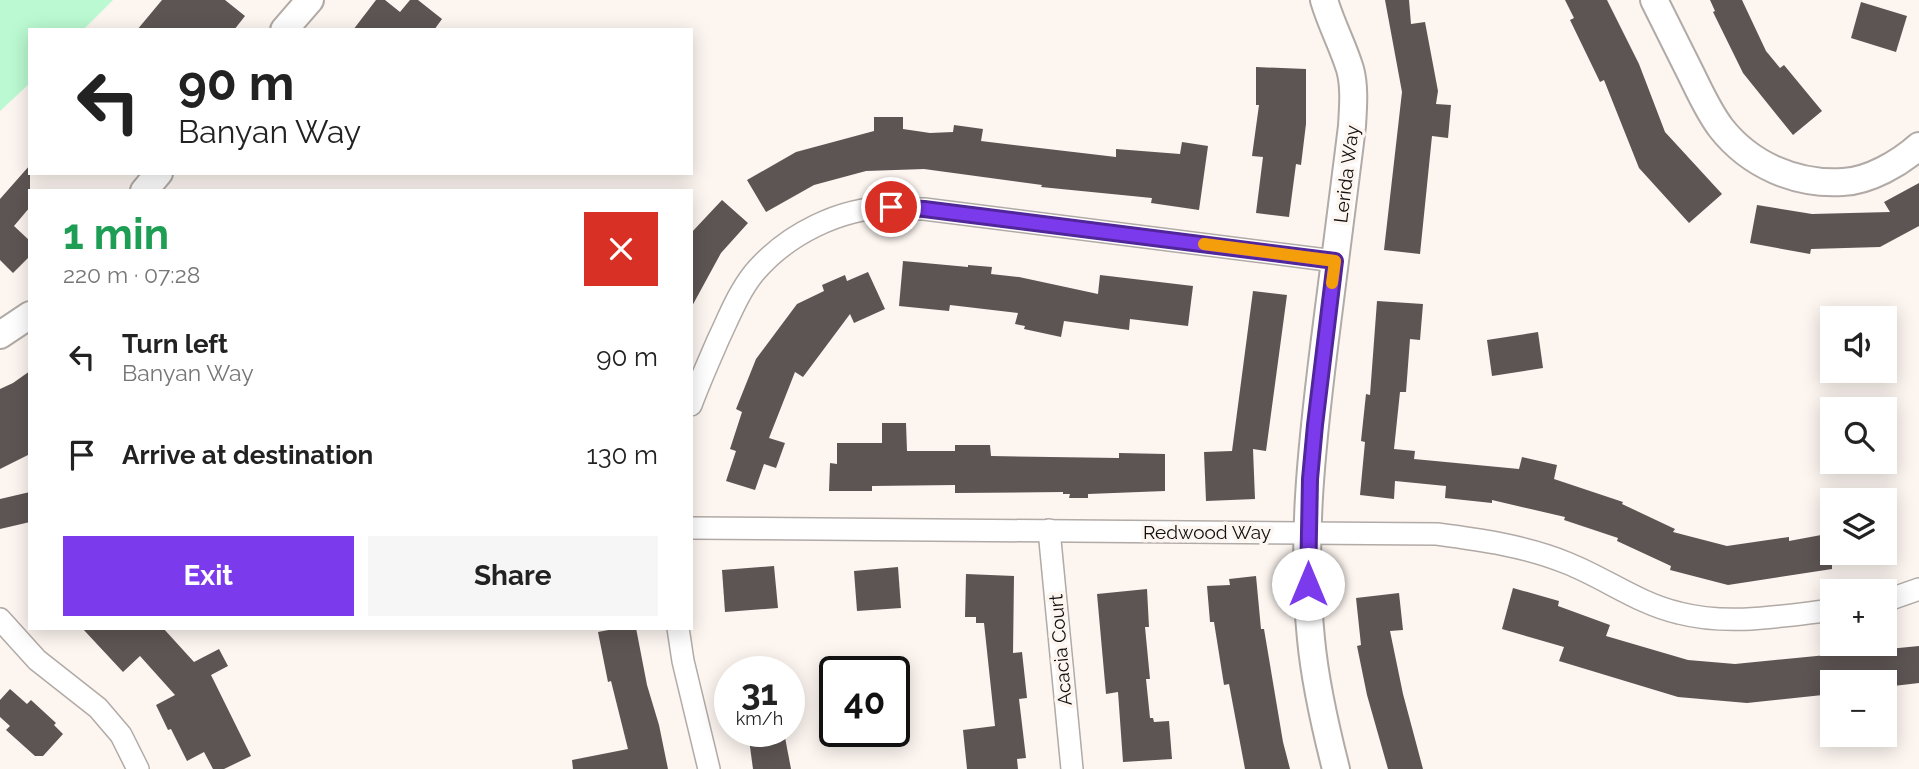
<!DOCTYPE html>
<html lang="en">
<head>
<meta charset="utf-8">
<style>
	body { margin:0; font-family:Raleway,sans-serif; background:#f6f6f6; color:#222; height:100vh; display:flex; flex-direction:column; font-size:26px; white-space:nowrap }
	* { box-sizing:border-box; margin:0 }
	p { font-size:23px; color:#767676 }
	.icon { flex:none; width:38px; height:38px; fill:none; stroke:currentColor; stroke-width:2; stroke-linecap:round; stroke-linejoin:round }
	.map { position:relative; flex:1; overflow:hidden }
	.drawer { position:absolute; left:28px; top:189px; width:665px; height:441px; display:flex; flex-direction:column; background:#fff; border-radius:0px; box-shadow:0 4px 18px #0003 }
	.drawer>* { flex:none }
	.guide { position:absolute; left:28px; top:28px; width:665px; height:147px; border-radius:0px; box-shadow:0 4px 18px #0003; background:#fff; color:#222; overflow:hidden }
	.fabs { position:absolute; left:1820px; top:306px; display:grid; gap:14px }
	.fabs a { display:grid; place-items:center; width:77px; height:77px; border-radius:0px; background:#fff; box-shadow:0 4px 18px #0003; font-size:35px }
	.speed { position:absolute; left:714px; top:656px; display:flex; gap:14px; font-size:35px; font-weight:700; text-align:center }
	.speed>* { display:grid; place-content:center; width:91px; height:91px; border-radius:50%; background:#fff; box-shadow:0 4px 18px #0003; line-height:1 }
	.speed small { font-size:18px; font-weight:400 }
	.speed .limit { border:4px solid #111; border-radius:10px; background:#fff; color:#111 }
	.pin { position:absolute; display:grid; place-items:center; width:60px; height:60px; color:#fff; margin:-30px; border:4px solid #fff; border-radius:50%; box-shadow:0 2px 7px #0007 }
	.me { position:absolute; width:77px; margin:-38px; rotate:0deg; stroke-linejoin:round; filter:drop-shadow(0 0 5px #0008) }
	.turn { display:flex; align-items:center; gap:24px; height:147px; padding:0 35px; font-size:32px }
	.turn .icon { width:91px; height:91px; stroke-width:2.5 }
	.turn b { display:block; font-size:49px; line-height:60px }
	.round { display:grid; place-items:center; flex:none; width:74px; height:74px; border-radius:0px; background:#f6f6f6 }
	.headline { display:flex; align-items:center; justify-content:space-between; height:119px; padding:0 35px }
	h1 { font-size:42px; font-weight:700; line-height:52px; color:#1e9e55 }
	.action { display:flex; gap:14px; margin-top:auto; padding:14px 35px }
	.action a { flex:1; height:80px; border-radius:0px; background:#7c3aed; color:#fff; font-size:28px; font-weight:700; line-height:80px; text-align:center }
	.action a+a { background:#f6f6f6; color:#222 }
	ul { padding:0; list-style:none }
	li { display:flex; align-items:center; gap:21px; height:98px; padding:0 35px }
	li div { flex:1 }
	li b { display:block; font-size:26px }
	li em { font-style:normal }
	.map>svg:first-child { display:block }
</style>
</head>
<body>
<div class="map">
<svg width="1919" height="769" viewBox="0 0 1919 769">
	<rect width="100%" height="100%" fill="#fcf5f0"/>
	<polygon fill="#baf9d1" points="0,0 113,0 83,30 30,30 30,83 0,111"/>
	<g fill="#5d5553">
		<polygon points="162,0 225,0 245,16 234,30 137,30"/>
		<polygon points="376,0 385,0 400,12 410,0 418,0 442,19 434,30 353,30"/>
		<polygon points="1385,0 1409,0 1411,24 1425,22 1438,91 1436,104 1451,105 1448,138 1432,136 1420,254 1384,250 1402,92"/>
		<polygon points="1565,0 1607,0 1639,64 1665,132 1722,194 1689,223 1639,168 1604,80 1600,82 1570,20 1574,18"/>
		<polygon points="1710,0 1742,0 1766,51 1780,68 1784,65 1822,111 1793,135 1743,73 1713,12 1715,11"/>
		<polygon points="1861,2 1907,16 1896,52 1851,38"/>
		<polygon points="1256,67 1306,69 1306,124 1301,165 1296,164 1289,217 1256,213 1263,157 1252,156 1259,105 1256,105"/>
		<polygon points="874,117 903,117 903,129 930,133 953,132 954,125 983,129 981,141 1116,157 1116,149 1180,154 1182,142 1208,146 1199,210 1151,203 1152,198 1041,187 1042,185 924,169 866,171 814,185 766,212 747,180 796,152 874,131"/>
		<polygon points="30,165 30,207 14,226 30,241 30,256 13,273 0,260 0,199"/>
		<polygon points="1919,183 1919,226 1880,247 1811,249 1810,254 1750,243 1757,205 1812,214 1890,212 1884,202"/>
		<polygon points="722,200 748,223 721,253 691,308 691,233"/>
		<polygon points="903,261 968,267 968,265 992,267 991,274 1019,277 1098,294 1100,275 1193,286 1188,326 1130,319 1129,330 1064,321 1061,337 1024,329 1025,326 1015,324 1018,313 950,305 949,311 899,306"/>
		<polygon points="868,272 885,309 854,323 850,314 803,377 795,372 769,438 785,443 776,468 764,464 755,490 726,481 736,451 730,449 742,412 736,409 756,359 797,304 824,291 822,285 845,275 847,281"/>
		<polygon points="1253,291 1287,295 1266,451 1253,449 1255,499 1206,501 1204,452 1232,451"/>
		<polygon points="1377,301 1423,304 1420,340 1410,339 1406,392 1400,392 1394,449 1415,451 1414,459 1519,469 1522,457 1557,465 1554,479 1623,502 1622,504 1675,529 1673,532 1727,546 1789,537 1789,541 1832,533 1832,569 1728,585 1670,570 1671,566 1617,541 1618,538 1564,520 1565,517 1492,500 1492,503 1445,498 1446,486 1395,481 1394,499 1360,495 1365,442 1361,441 1366,394 1370,395"/>
		<polygon points="1538,332 1543,368 1492,376 1487,340"/>
		<polygon points="30,371 30,454 0,469 0,389 13,383"/>
		<polygon points="882,423 906,423 907,451 955,451 955,445 990,445 991,456 1119,458 1119,453 1165,454 1165,491 1088,494 1088,498 1069,498 1070,494 1063,494 1063,492 955,493 955,485 872,486 872,491 829,491 830,463 837,464 837,443 882,443"/>
		<polygon points="30,492 30,522 0,529 0,499"/>
		<polygon points="774,566 778,608 725,612 722,570"/>
		<polygon points="898,567 901,608 857,611 854,571"/>
		<polygon points="966,574 1014,576 1013,653 1022,652 1027,698 1019,699 1026,758 1017,759 1018,769 967,769 963,730 995,726 984,623 976,623 976,617 965,617"/>
		<polygon points="1256,576 1261,629 1264,629 1283,742 1290,769 1245,769 1229,684 1224,685 1214,622 1210,622 1207,586 1230,585 1229,579"/>
		<polygon points="1513,588 1559,601 1558,606 1610,625 1606,636 1688,660 1735,664 1919,646 1919,683 1885,687 1885,682 1832,682 1832,694 1747,703 1678,697 1559,661 1564,647 1502,629"/>
		<polygon points="1147,589 1149,627 1145,627 1150,679 1146,679 1150,718 1153,718 1154,722 1169,721 1172,759 1123,762 1118,692 1106,694 1097,594"/>
		<polygon points="1399,593 1403,630 1390,631 1403,694 1423,769 1388,769 1367,695 1357,646 1361,645 1356,598"/>
		<polygon points="82,628 163,628 194,662 219,649 228,666 211,675 251,756 224,769 213,769 204,752 187,761 171,729 168,730 156,705 175,695 140,656 123,672"/>
		<polygon points="619,628 636,628 647,685 659,725 668,769 573,769 572,760 628,749 611,681 608,682 598,632"/>
		<polygon points="10,689 27,704 31,700 56,723 54,725 63,734 43,756 35,756 6,730 10,726 0,717 0,700"/>
		<polygon points="748,732 784,732 791,769 753,769"/>
	</g>
	<g fill="none" stroke-linecap="round" stroke-linejoin="round">
		<defs>
			<g id="minor">
				<path d="M 691,405 C 699,383 709,361 718,340 C 729,317 738,293 754,273 C 787,234 840,208 891,207 C 902,207 913,209 924,209 L 1335,261"/>
				<path d="M 691,528 L 1437,534 C 1482,540 1525,546 1567,563 C 1605,578 1639,604 1679,613 C 1729,626 1781,616 1832,610"/>
				<polyline points="1049,530 1072,769"/>
				<polyline points="1885,601 1919,589"/>
				<polyline points="0,619 37,660 98,708 121,735 138,769"/>
				<polyline points="678,628 683,661 709,769"/>
			</g>
			<g id="tertiary">
				<path d="M 1324,0 C 1331,24 1343,46 1350,69 C 1355,87 1353,108 1352,126 C 1343,200 1333,274 1324,347 C 1312,444 1301,541 1311,639 C 1315,682 1325,726 1336,769"/>
				<path d="M 1654,0 C 1666,24 1678,48 1690,72 C 1699,90 1708,111 1721,128 C 1750,165 1796,185 1843,182 C 1869,181 1900,163 1919,146"/>
				<polyline points="284,30 310,0"/>
				<polyline points="144,191 159,173"/>
				<polyline points="0,335 30,315"/>
			</g>
		</defs>
		<use href="#minor" stroke="#b1aaa6" stroke-width="24"/>
		<use href="#tertiary" stroke="#b1aaa6" stroke-width="30"/>
		<use href="#minor" stroke="#fff" stroke-width="21"/>
		<use href="#tertiary" stroke="#fff" stroke-width="26"/>
	</g>
	<g fill="none" stroke-linecap="round" stroke-linejoin="round">
		<defs>
			<polyline id="route" points="891,207 924,209 1335,261 1315,425 1310,479 1308,584"/>
		</defs>
		<use href="#route" stroke="#51269a" stroke-width="18"/>
		<use href="#route" stroke="#7c3aed" stroke-width="12"/>
		<polyline stroke="#f59e0b" stroke-width="12" points="1204,244 1335,261 1332,283"/>
	</g>
	<g text-anchor="middle" stroke-width="7" stroke-linejoin="round" paint-order="stroke">
		<g font-size="19" fill="#110e0d" stroke="#fcf5f0">
			<text transform="translate(1346 174) rotate(-83)" y="7">Lerida Way</text>
			<text x="1207" y="539">Redwood Way</text>
			<text transform="translate(1060 650) rotate(-95)" y="7">Acacia Court</text>
		</g>
	</g>
</svg>
<div class="fabs">
<a><svg class="icon" aria-label="sound" viewBox="0 0 24 24"><path d="M4 9h4l5-4v14l-5-4H4zM17 9q2 3 0 6"/></svg></a>
<a><svg class="icon" aria-label="search" viewBox="0 0 24 24"><circle cx="10" cy="10" r="6"/><path d="M15 15l6 6"/></svg></a>
<a><svg class="icon" aria-label="layers" viewBox="0 0 24 24"><path d="M12 4l9 5-9 5-9-5zM3 14l9 5 9-5"/></svg></a>
<a>+</a>
<a>−</a>
</div>
<div class="speed"><div>31<small>km/h</small></div><div class="limit">40</div></div>
<div class="pin" style="left:891px;top:207px;background:#d93025"><svg class="icon" aria-label="arrive" viewBox="0 0 24 24"><path d="M6 21V4h12l-3 4 3 4H6"/></svg></div>
<svg class="me" style="left:1308px;top:584px" viewBox="-20 -20 40 40"><circle r="19" fill="#fff"/><path d="M0-13L10 11 0 6-10 11z" fill="#7c3aed"/></svg>
<div class="guide">
<div class="turn"><svg class="icon" aria-label="left" viewBox="0 0 24 24"><path d="M17 20v-9H6M10 6l-5 5 5 5"/></svg><div><b>90 m</b>Banyan Way</div></div>
</div>
<section class="drawer">
<div class="headline"><div><h1>1 min</h1><p>220 m · 07:28</p></div><a class="round" style="background:#d93025;color:#fff"><svg class="icon" aria-label="close" viewBox="0 0 24 24"><path d="M6 6l12 12M18 6L6 18"/></svg></a></div>
<ul>
<li><svg class="icon" aria-label="left" viewBox="0 0 24 24"><path d="M17 20v-9H6M10 6l-5 5 5 5"/></svg><div><b>Turn left</b><p>Banyan Way</p></div><em>90 m</em></li>
<li><svg class="icon" aria-label="arrive" viewBox="0 0 24 24"><path d="M6 21V4h12l-3 4 3 4H6"/></svg><div><b>Arrive at destination</b></div><em>130 m</em></li>
</ul>
<div class="action"><a>Exit</a><a>Share</a></div>
</section>
</div>
</body>
</html>
